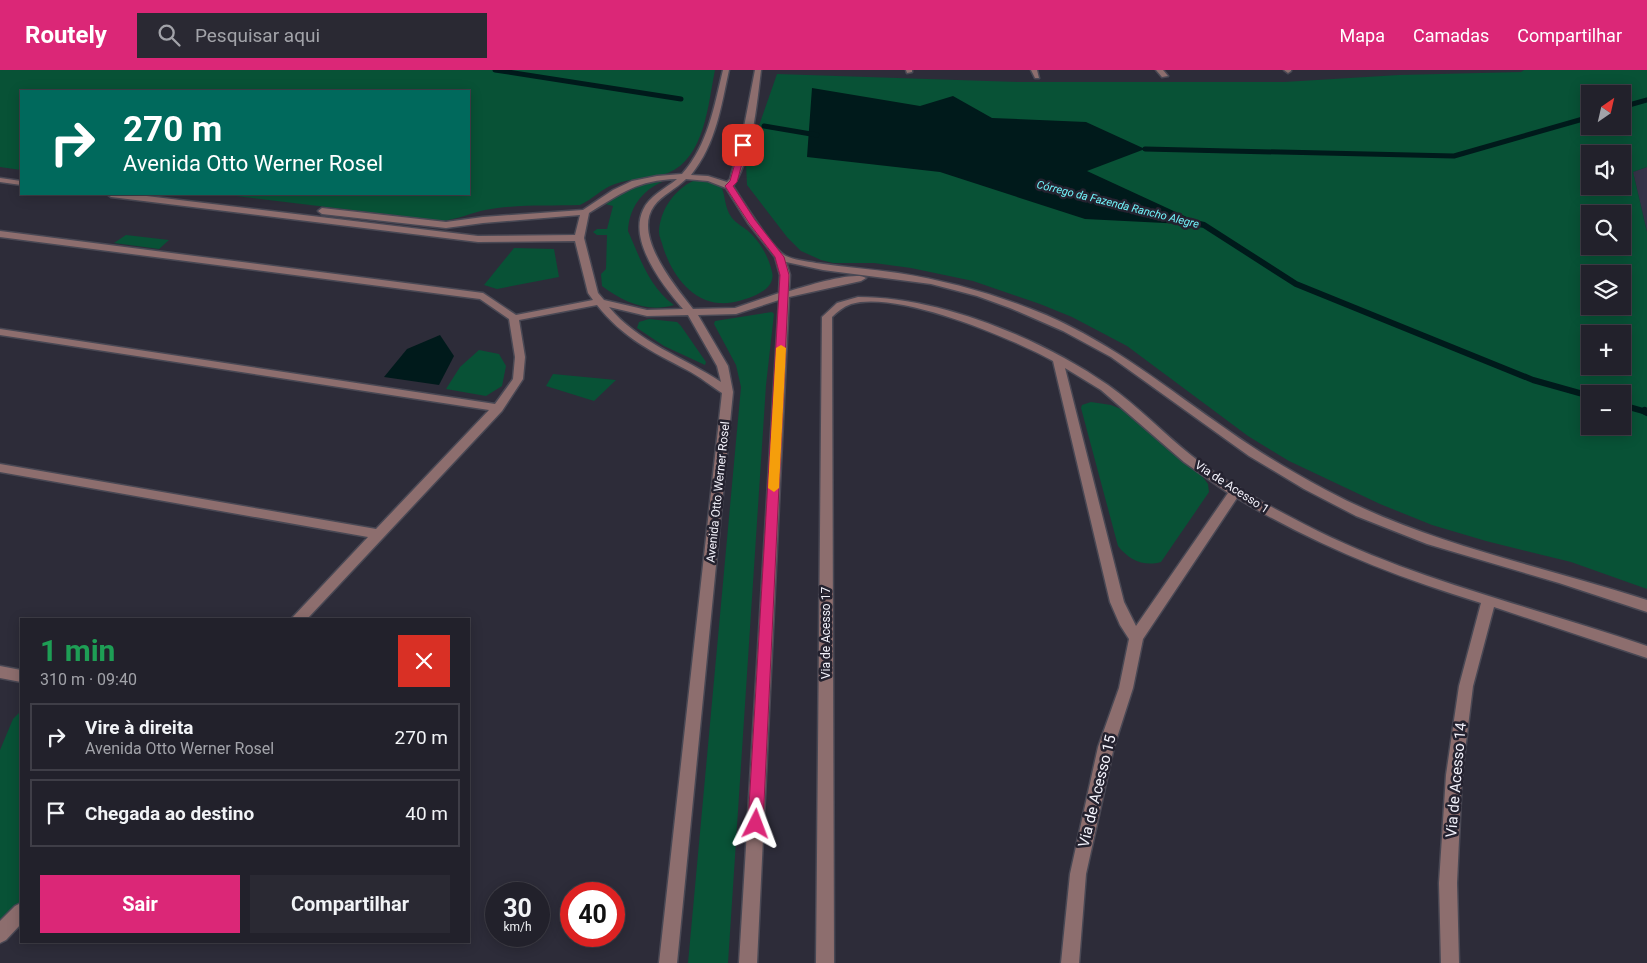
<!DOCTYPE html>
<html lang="pt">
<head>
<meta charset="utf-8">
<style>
	body { margin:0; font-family:Roboto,sans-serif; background:#2a2933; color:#f1f3f6; height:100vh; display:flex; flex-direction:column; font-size:19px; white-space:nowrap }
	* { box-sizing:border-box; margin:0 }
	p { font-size:16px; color:#a2a3a9 }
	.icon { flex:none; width:28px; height:28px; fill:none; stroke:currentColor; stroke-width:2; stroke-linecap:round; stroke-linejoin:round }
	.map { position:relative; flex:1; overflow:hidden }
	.drawer { position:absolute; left:20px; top:548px; width:450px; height:325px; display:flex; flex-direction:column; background:#22212b; border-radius:0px; box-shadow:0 2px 12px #0003,0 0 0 1px #3f3e47 }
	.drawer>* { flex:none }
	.hud { position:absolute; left:20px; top:20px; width:450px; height:105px; border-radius:0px; box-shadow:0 2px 12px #0003,0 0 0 1px #3f3e47; background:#00695c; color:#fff; overflow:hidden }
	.needle { width:32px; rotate:34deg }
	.controls { position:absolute; left:1581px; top:15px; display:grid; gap:10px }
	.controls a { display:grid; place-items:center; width:50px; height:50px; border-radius:0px; background:#22212b; box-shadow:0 2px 12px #0003,0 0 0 1px #3f3e47; font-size:25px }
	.speed { position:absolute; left:485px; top:812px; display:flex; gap:10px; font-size:25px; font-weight:700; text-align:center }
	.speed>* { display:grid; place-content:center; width:65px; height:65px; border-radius:50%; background:#22212b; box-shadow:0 2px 12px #0003,0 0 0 1px #3f3e47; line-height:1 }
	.speed small { font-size:12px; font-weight:400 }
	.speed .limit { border:8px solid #d22; background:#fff; color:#111 }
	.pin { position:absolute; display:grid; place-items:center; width:42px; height:42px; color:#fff; margin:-21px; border-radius:10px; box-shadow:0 2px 8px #0006 }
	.me { position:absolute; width:55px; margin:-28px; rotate:3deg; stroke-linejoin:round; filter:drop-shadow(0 0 4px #0008) }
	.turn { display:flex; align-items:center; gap:18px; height:105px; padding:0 20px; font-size:22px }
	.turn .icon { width:65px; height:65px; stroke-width:2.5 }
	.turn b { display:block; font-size:35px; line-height:42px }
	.round { display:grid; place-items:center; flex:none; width:52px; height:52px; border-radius:0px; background:#2a2933 }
	.head { display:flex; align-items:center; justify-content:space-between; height:85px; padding:0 20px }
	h1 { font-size:30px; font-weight:700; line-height:38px; color:#1e9e55 }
	.cta { display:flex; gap:10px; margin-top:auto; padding:10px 20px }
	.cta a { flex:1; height:58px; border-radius:0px; background:#db2777; color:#fff; font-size:20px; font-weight:700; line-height:58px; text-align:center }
	.cta a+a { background:#2a2933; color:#f1f3f6 }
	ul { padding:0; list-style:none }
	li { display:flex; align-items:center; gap:15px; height:68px; margin:0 10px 8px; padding:0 10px; border:2px solid #3f3e47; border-radius:0px }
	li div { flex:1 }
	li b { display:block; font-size:19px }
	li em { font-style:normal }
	header { display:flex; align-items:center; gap:30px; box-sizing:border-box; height:70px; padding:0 25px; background:#db2777; color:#fff }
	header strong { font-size:24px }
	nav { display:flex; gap:28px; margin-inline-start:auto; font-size:18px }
	.search { width:350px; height:45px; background:#2a2933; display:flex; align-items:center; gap:12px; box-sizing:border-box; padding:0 18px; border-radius:0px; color:#a2a3a9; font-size:19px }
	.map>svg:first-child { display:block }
</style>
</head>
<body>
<header>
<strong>Routely</strong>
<div class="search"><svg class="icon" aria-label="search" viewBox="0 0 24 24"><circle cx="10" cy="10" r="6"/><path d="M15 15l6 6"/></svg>Pesquisar aqui</div>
<nav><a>Mapa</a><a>Camadas</a><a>Compartilhar</a></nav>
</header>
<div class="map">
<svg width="1647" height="893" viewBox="0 0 1647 893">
	<rect width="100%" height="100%" fill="#2d2c39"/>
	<polygon fill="#353347" points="1647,97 1647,162 1633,102"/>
	<g fill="#085236" fill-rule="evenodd">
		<path d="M 0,0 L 715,0 C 708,34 705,88 668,103 C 651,109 632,108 615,114 C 601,119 593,129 580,135 C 549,136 516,134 485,140 C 471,143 458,149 443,151 L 219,124 L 469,124 L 469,21 L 21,21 L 21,100 L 0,97 Z"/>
		<path d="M 1524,0 L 1647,0 L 1647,97 L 1633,102 L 1647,162 L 1647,519 L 1571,492 L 1486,471 L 1432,455 L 1380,434 L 1289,391 L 1248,366 L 1127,276 L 1072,247 L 1040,234 L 973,211 L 911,198 L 874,193 L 833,193 L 821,190 L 801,181 L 787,167 L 747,115 L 746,93 L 777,4 L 1019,12 L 1284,12 L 1399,5 L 1521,2 ZM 1590,24 L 1622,24 L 1622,56 L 1590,56 ZM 1590,84 L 1622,84 L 1622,116 L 1590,116 ZM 1590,144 L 1622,144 L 1622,176 L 1590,176 ZM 1590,204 L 1622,204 L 1622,236 L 1590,236 ZM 1590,264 L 1622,264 L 1622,296 L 1590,296 ZM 1590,324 L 1622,324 L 1622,356 L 1590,356 Z"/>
		<path d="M 693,111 L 708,111 L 721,116 C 726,127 724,137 732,148 C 736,153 742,156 747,160 C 759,170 769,187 772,202 C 775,213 765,221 756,225 C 744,230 732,234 719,233 C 690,231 671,202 663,177 C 662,172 659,167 659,162 C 660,140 674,120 693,111 Z"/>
		<path d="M 660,112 L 662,112 C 641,121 629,139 628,161 C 640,188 649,217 674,235 C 648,243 623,232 602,216 L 601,204 L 606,199 L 607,165 L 597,165 L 593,162 L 597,159 L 607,159 L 613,136 L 605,134 L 607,132 L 633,115 Z"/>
		<polygon points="126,165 169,170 159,179 114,173"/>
		<polygon points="514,178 554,179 559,207 497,219 484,215"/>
		<polygon points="772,242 774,244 766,315 728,893 688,893 741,317 736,295 714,254 715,251"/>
		<polygon points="649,249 677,252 681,256 706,292 705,295 664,276 637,258 639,252"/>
		<polygon points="479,280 499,284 506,296 502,316 486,326 446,319 460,297"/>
		<polygon points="553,304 616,310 594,331 546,316"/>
		<path d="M 1091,332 L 1111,335 L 1121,339 L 1202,406 L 1208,414 L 1209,422 L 1161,492 C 1144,497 1129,490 1118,476 L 1081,338 L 1082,335 Z"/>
		<polygon points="21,641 21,834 0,857 0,680 13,649"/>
	</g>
	<g fill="#001a1b">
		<polygon points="812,18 920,36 953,26 992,48 1086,52 1145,79 1087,101 1204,155 1085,149 940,102 807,87"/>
		<polygon points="440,265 454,286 439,315 384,307 407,279"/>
	</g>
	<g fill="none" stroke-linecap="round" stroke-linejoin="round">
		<g stroke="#001a1b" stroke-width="5">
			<polyline points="495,0 681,29"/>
			<polyline points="1622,37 1647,30"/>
			<polyline points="764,56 817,65"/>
			<polyline points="1145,79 1454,86 1590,47"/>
		</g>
		<g stroke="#001a1b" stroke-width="6">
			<polyline points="1195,153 1204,155 1296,214 1533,310 1590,326"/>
			<polyline points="1622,335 1647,342"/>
		</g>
		<polyline stroke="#001a1b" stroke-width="8" points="1645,341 1647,342"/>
		<defs>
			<g id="minor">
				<path d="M 723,0 L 729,0 C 721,37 716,74 691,105 L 708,106 L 727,112 L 730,109 L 743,62 L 755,0 L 761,0 C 757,33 752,89 733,116 C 742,130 773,180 786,186 C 794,190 806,191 816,193 C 843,197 870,199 898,203 C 949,211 998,225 1046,245 C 1115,275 1168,319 1229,361 C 1260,383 1292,402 1326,420 C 1427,474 1539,495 1647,530 L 1647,542 L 1559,513 L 1427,474 L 1356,446 L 1304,419 L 1249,386 L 1111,287 L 1063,261 L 1010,238 L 977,226 L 931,214 L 823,200 L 786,192 L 790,205 L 789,221 C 803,217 856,200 866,208 L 861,211 L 789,227 L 757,893 L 739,893 L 779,230 L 736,244 L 698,245 L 728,296 L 733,322 L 677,893 L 659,893 L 722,323 C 711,316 699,306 687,300 C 651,281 623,268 597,235 L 519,250 L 525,287 L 523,309 L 502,341 L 307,549 L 291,549 L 368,467 L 0,402 L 0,394 L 376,459 L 489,340 L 0,265 L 0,259 L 495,334 L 513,309 L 515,287 L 509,249 L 480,229 L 0,167 L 0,161 L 483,223 L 516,245 L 593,230 L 588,223 L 575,171 L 478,172 L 111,127 L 107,124 L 130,124 L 478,166 L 575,165 L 580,145 L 483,153 L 446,158 L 322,144 L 318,141 L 322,138 L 446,152 L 483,147 L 583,140 L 613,120 L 632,111 L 657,106 L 682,104 C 708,75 714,37 723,0 ZM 677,109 C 665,119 649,126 643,140 C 628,172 664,217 683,239 L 647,240 L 604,230 L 598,223 L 584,168 L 589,143 C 622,123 637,110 677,109 ZM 686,109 L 708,111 L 726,118 L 748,153 L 775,187 L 780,205 L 779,223 L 735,238 L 693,239 C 676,217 632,166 654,136 C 662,125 676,119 686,109 ZM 609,237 L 647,246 L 688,245 L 717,296 L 721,312 C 685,288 637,272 609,237 Z"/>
				<polygon points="906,0 912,0 912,2 907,3"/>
				<polygon points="1031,0 1037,0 1039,8 1035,8"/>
				<polygon points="1156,0 1163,0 1168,6 1162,7"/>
				<polygon points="1284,0 1291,0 1291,1 1288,3"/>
				<polygon points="0,108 21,111 21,115 0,112"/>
				<path d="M 858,227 C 940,227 1040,268 1108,315 C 1138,336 1163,363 1192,386 C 1226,413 1265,434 1304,454 C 1412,510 1532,536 1647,576 L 1647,588 L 1494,537 L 1473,616 L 1462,705 L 1457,813 L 1459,893 L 1441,893 L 1439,813 L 1446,705 L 1459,616 L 1481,533 C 1396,507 1314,475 1237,428 L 1143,569 L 1133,618 L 1114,677 L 1086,804 L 1079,893 L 1061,893 L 1070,804 L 1098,677 L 1119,618 L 1129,569 L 1120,555 L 1110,532 L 1053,291 C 1011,268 897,220 851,234 C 843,237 837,242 832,247 L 834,893 L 816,893 L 822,247 L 837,233 ZM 1065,298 L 1101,320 L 1184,392 L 1228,423 L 1136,556 L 1124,532 Z"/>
				<polygon points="0,596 21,600 21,612 0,608"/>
				<polygon points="21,833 21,854 6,870 0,873 0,851 15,836"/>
			</g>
		</defs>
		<use href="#minor" stroke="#494854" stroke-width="3"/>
		<use href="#minor" fill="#8d6e6e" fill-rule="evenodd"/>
	</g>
	<polygon fill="#db2777" stroke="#8e194d" points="743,73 747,75 737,112 733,116 755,150 784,187 789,205 763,754 761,759 756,761 750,759 748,754 780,205 775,187 749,153 725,116 730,111 740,75"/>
	<polygon fill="#f59e0b" points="781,275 786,278 779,418 774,422 768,418 776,278"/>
	<g text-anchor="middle" stroke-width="5" stroke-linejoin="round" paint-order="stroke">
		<g font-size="11" font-style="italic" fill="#72f5fc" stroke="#24222f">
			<text transform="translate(1118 134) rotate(14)" y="4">Córrego da Fazenda Rancho Alegre</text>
		</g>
		<g font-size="12" fill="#f3f2fb" stroke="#24222f">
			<text transform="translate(1232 417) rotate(33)" y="4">Via de Acesso 1</text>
			<text transform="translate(718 422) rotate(-84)" y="4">Avenida Otto Werner Rosel</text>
			<text transform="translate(826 563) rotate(-90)" y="4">Via de Acesso 17</text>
		</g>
		<g font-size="15" fill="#f3f2fb" stroke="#24222f">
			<text transform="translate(1456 710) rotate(-85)" y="5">Via de Acesso 14</text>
			<text transform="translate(1097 721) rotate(-76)" y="5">Via de Acesso 15</text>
		</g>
	</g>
</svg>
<div class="controls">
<a><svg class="needle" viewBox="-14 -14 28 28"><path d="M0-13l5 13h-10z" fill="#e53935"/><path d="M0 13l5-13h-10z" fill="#a2a3a9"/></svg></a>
<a><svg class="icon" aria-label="sound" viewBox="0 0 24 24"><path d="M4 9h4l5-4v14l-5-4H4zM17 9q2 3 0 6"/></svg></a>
<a><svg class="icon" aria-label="search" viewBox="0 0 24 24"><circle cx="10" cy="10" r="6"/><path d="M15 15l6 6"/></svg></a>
<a><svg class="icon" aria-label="layers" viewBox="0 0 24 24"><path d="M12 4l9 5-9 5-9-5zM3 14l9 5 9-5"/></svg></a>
<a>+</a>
<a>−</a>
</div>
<div class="speed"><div>30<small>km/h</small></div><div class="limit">40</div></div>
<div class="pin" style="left:743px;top:75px;background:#d93025"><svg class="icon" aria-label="arrive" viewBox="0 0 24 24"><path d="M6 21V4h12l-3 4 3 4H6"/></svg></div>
<svg class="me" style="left:756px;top:754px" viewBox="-20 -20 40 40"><path d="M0-17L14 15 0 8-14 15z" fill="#db2777" stroke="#fff" stroke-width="4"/></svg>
<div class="hud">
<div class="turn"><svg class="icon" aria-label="right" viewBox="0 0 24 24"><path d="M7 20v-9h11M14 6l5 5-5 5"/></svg><div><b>270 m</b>Avenida Otto Werner Rosel</div></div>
</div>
<section class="drawer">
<div class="head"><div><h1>1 min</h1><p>310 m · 09:40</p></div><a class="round" style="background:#d93025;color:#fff"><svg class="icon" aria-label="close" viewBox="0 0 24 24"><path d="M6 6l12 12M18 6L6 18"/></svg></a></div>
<ul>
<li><svg class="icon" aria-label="right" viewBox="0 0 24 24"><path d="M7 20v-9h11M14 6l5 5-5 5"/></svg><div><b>Vire à direita</b><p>Avenida Otto Werner Rosel</p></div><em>270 m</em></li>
<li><svg class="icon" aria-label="arrive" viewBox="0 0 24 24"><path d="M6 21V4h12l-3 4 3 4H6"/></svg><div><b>Chegada ao destino</b></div><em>40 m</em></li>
</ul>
<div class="cta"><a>Sair</a><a>Compartilhar</a></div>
</section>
</div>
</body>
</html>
